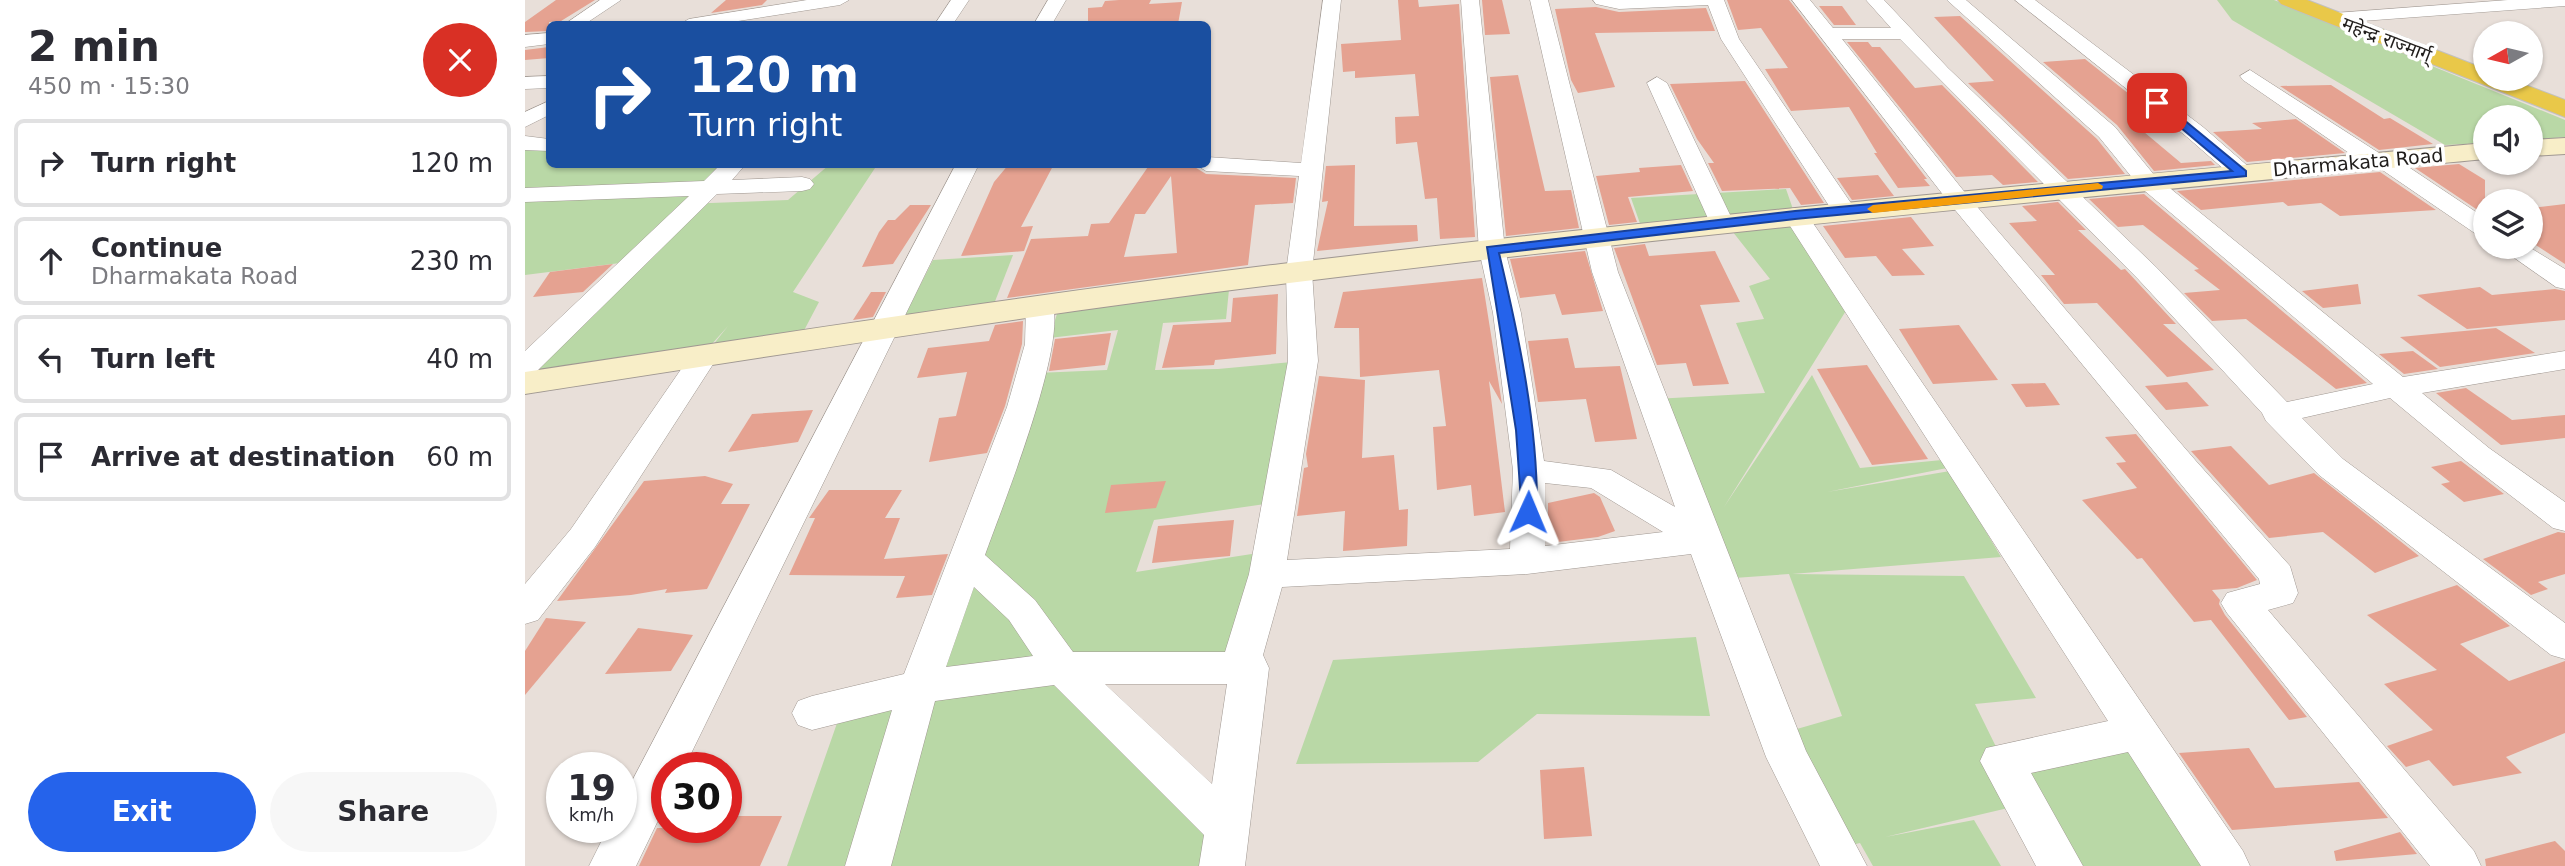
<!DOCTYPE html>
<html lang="en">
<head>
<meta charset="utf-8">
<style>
	body { margin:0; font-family:"DejaVu Sans","Noto Sans Devanagari",sans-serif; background:#f7f7f7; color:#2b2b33; height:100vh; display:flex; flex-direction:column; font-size:26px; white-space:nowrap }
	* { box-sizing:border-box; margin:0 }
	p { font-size:23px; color:#7c7c81 }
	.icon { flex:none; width:38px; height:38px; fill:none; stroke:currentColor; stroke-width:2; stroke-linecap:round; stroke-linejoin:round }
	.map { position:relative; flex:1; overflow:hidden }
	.drawer { display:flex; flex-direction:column; background:#fff; width:525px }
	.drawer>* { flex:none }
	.banner { position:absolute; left:21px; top:21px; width:665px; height:147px; border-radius:10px; box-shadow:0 2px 5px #0004; background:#1a4fa0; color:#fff; overflow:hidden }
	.needle { width:46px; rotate:262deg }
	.tools { position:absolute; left:1948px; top:21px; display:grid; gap:14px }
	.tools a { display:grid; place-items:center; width:70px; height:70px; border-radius:50%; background:#fff; box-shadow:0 2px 5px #0004; font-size:35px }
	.speed { position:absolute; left:21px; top:752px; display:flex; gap:14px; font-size:35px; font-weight:700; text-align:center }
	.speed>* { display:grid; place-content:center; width:91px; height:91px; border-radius:50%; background:#fff; box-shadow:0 2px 5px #0004; line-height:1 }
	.speed small { font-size:18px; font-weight:400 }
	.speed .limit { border:10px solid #d22; background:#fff; color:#111 }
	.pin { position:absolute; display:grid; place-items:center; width:60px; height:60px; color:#fff; margin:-30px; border-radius:14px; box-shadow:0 4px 10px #0006 }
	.me { position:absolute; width:77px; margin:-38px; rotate:1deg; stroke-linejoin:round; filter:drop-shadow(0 0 5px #0008) }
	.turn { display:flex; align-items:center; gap:24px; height:147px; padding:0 28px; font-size:32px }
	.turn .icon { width:91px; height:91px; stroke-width:2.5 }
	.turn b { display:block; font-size:49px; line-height:60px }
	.round { display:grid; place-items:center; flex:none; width:74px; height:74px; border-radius:37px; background:#f7f7f7 }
	.head { display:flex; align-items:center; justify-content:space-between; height:119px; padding:0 28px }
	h1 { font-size:42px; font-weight:600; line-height:52px }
	.button { display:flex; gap:14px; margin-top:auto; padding:14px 28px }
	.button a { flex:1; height:80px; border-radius:42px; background:#2563eb; color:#fff; font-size:28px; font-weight:600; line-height:80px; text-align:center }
	.button a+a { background:#f7f7f7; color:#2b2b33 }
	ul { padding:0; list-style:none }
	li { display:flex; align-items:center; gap:21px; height:88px; margin:0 14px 10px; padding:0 14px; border:4px solid #e1e1e2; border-radius:10px }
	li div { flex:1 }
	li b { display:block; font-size:26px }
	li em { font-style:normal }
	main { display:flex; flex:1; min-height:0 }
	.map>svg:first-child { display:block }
</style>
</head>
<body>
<main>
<section class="drawer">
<div class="head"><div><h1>2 min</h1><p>450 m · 15:30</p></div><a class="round" style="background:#d93025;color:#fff"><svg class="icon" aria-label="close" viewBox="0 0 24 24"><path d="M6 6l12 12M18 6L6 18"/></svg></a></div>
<ul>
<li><svg class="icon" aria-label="right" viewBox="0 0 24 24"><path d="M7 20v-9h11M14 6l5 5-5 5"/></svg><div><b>Turn right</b></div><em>120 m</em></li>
<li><svg class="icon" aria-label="ahead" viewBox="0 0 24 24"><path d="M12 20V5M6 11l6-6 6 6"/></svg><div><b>Continue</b><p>Dharmakata Road</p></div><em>230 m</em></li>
<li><svg class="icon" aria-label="left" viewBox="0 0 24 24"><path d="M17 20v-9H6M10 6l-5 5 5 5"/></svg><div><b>Turn left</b></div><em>40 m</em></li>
<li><svg class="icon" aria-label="arrive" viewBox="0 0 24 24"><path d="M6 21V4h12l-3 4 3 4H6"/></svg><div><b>Arrive at destination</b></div><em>60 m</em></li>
</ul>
<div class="button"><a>Exit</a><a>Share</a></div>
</section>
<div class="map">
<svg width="2040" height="866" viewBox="0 0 2040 866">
	<rect width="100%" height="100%" fill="#e8dfd9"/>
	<g fill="#b9d8a6">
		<polygon points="1692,0 1749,0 1873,48 1907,66 2040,120 2040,137 2006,140 2006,117 1960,117 1960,143 1920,145 1707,20"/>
		<polygon points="0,148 24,148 24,164 200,165 159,204 263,200 304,165 352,165 268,292 294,302 274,340 180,355 203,326 178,354 1,380 95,263 0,275"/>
		<polygon points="1261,189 1270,215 1327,301 1199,507 1287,375 1335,468 1417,460 1422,468 1302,492 1425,471 1476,557 1267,574 1439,576 1511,698 1450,704 1478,761 1601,742 1679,866 1535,866 1500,804 1360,837 1449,820 1476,866 1348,866 1335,843 1310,849 1258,733 1317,716 1264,574 1195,579 1129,399 1240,393 1211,323 1239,319 1224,286 1245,279 1200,222 1118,232 1106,198"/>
		<polygon points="488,255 469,304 379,317 408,260"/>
		<polygon points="705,280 701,319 638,323 630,370 693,369 778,361 754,502 629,520 611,572 746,551 717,665 547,673 686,829 692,866 262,866 317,709 403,694 512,373 582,370 593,330 524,338 536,302"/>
		<polygon points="1171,637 1185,716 1012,714 953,762 771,764 808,660"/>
	</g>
	<g fill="#e5a291" fill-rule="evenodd">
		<polygon points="31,0 70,0 36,21 24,22 24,31 0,32 0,22"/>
		<polygon points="201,0 242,0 237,5 186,13"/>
		<polygon points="594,0 626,0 624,4 657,2 653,24 563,24 563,8 577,7 580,1"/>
		<polygon points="873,0 893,0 894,7 934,4 950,237 915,239 912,198 900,199 892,142 871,144 870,117 894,116 890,74 830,78 830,71 818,72 816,44 876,40"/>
		<polygon points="957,0 977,0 985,34 960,35"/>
		<polygon points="1202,0 1264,0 1402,179 1399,179 1405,186 1373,188 1349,153 1352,153 1324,107 1266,111 1240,69 1263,68 1236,28 1213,30"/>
		<polygon points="1294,6 1317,6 1331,25 1309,25"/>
		<polygon points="1071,7 1094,12 1181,8 1190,31 1070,33 1090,87 1053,93 1046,80 1030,9"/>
		<polygon points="1435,16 1572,139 1600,174 1543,179 1443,83 1469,81 1409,17"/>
		<polygon points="1322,42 1343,42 1347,47 1355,47 1390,88 1417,85 1513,182 1478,185 1467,175 1431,177"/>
		<polygon points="24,47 24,58 0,60 0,50"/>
		<polygon points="1560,59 1643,125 1613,127 1656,163 1686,161 1690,165 1629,171 1592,125 1518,62"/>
		<polygon points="993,75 1020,191 1046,190 1054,228 981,236 965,77"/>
		<polygon points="1220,81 1299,203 1276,205 1265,188 1197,191 1183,163 1189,163 1172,139 1145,84"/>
		<polygon points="1806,85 1859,119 1865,118 1908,144 1854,150 1755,86"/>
		<polygon points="1771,119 1820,153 1722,162 1688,132 1737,129 1727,123"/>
		<polygon points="484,164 529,164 496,227 508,226 499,251 436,256 469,182"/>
		<path d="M 625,164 L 668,166 L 681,174 L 771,178 L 768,203 L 730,205 L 723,265 L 482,298 L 506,239 L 563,236 L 566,224 L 584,223 ZM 646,176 L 652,253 L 599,257 L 610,214 L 620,214 Z"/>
		<polygon points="1934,164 1960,180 1960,215 1890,168"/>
		<polygon points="830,165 829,226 892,225 893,241 792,251 803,201 797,202 801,166"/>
		<polygon points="1156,165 1168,191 1103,197 1112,222 1084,225 1071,176 1115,172 1114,168"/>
		<polygon points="1855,172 1911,210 1815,216 1796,203 1763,206 1758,202 1676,210 1652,191"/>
		<polygon points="1353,175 1369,196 1327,200 1312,178"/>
		<polygon points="1619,194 1842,383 1811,389 1721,319 1687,321 1659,293 1695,290 1669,270 1674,269 1618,225 1593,227 1564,199"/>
		<polygon points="1533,202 1561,230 1553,230 1596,270 1600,269 1651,324 1638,324 1689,370 1642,377 1572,303 1539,304 1516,275 1530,275 1484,223 1512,221 1497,206"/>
		<polygon points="2040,204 2040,264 2006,242 2006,208"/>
		<polygon points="385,205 406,205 368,264 337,267 354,232 363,220 370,220"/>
		<polygon points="1386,217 1409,246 1377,249 1400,275 1367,276 1351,256 1320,258 1298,226"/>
		<polygon points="1120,244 1124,256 1190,251 1215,302 1175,305 1204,384 1168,386 1161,363 1132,365 1089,248"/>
		<polygon points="1060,251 1078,311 1037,315 1030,294 995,298 985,259"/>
		<polygon points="88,264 58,292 8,297 25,272"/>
		<polygon points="957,278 977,404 964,381 980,512 949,516 946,485 912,490 908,427 921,426 914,370 835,377 834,328 809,328 818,292"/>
		<polygon points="1833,284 1836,304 1798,308 1777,291"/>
		<polygon points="1955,287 1967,295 2030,289 2040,291 2040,320 1942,329 1892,295"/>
		<polygon points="346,292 361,292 348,317 328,320"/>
		<polygon points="753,294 751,354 690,360 689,365 637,368 648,325 706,322 708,298"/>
		<polygon points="498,321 497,344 480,406 462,453 404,462 414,418 431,416 442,372 392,378 403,348 464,341 470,325"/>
		<polygon points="1434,325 1473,380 1408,384 1374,329"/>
		<polygon points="1971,328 2010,353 1915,367 1875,337"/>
		<polygon points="586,333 580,365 524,371 530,339"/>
		<polygon points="1043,338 1050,368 1095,366 1112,439 1070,442 1061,399 1013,402 1003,341"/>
		<polygon points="1888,351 1913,369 1879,374 1854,354"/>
		<polygon points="1342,365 1403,459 1347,465 1292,369"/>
		<polygon points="794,376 840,380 837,458 869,455 874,510 883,509 882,546 818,551 820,511 772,516 779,468 783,467 781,454"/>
		<polygon points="1662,382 1684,406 1641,410 1620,386"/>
		<polygon points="1520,383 1535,405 1501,407 1486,384"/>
		<polygon points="1941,388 1987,420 2040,415 2040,438 1976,445 1911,393"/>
		<polygon points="288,410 273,442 203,452 227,414"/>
		<polygon points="1611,434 1732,580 1712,588 1687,590 1695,600 1694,604 1700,615 1782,717 1764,720 1686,620 1669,622 1617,558 1612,559 1557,500 1612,488 1591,463 1601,462 1580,437"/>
		<polygon points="1706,446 1744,485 1789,473 1894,556 1850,573 1798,532 1744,538 1666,451"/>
		<polygon points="1936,461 1940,464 1979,494 1939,502 1916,484 1925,482 1906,467"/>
		<polygon points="180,476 208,484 196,504 225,504 182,589 140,593 142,589 106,595 32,601 119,481"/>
		<polygon points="641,481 631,508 580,513 586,485"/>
		<polygon points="304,490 377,490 360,518 375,518 359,559 423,554 407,595 371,598 380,576 264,575 290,518 284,518"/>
		<polygon points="1069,493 1075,497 1090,531 1073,537 1033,542 1023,517 1023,503"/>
		<polygon points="709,520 705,556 627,563 633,526"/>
		<polygon points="2033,532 2040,533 2040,574 2013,582 2023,589 2006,595 1958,559"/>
		<polygon points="1932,585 1985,626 1935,644 1984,681 2040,661 2040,733 1981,757 1997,773 1928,786 1904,760 1881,767 1862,746 1908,730 1859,684 1912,670 1842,615"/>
		<polygon points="21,618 61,622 0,695 0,651"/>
		<polygon points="113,628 168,635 146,671 80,674"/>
		<polygon points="1724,748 1750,788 1834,782 1863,818 1707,830 1654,753"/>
		<polygon points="1059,767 1067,836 1019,839 1015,770"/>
		<polygon points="201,816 257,816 235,866 114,866 132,828 201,828"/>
		<polygon points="1875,832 1892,854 1811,861 1809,851"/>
		<polygon points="2030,841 2040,851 2040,866 1961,866 1960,859"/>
	</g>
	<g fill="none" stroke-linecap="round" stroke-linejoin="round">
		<defs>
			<g id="street">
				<polygon points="75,0 96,0 60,24 40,24"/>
				<polygon points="282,0 324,0 315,5 194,24 155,24 164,19"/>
				<polygon points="426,0 444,0 428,24 410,24"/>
				<polygon points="523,0 541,0 527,24 509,24"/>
				<path d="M 798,0 L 816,0 L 787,272 L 793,361 L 762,560 L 985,549 L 988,470 L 968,313 L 954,250 L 936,0 L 954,0 L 980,250 L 996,313 L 1019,461 L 1086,470 L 1150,507 L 1067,272 L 1005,0 L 1023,0 L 1093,272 L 1281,751 L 1342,866 L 1295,866 L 1241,757 L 1166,554 L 1002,574 L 757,587 L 738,655 L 744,668 L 720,866 L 674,866 L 679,835 L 529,685 L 410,701 L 366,866 L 320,866 L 367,710 L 287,730 L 273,725 L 267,713 L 273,701 L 287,696 L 379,674 L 482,407 L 500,344 L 501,305 L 505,299 L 525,299 C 548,333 475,512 460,555 L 510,600 L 548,652 L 700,652 L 724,574 L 763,361 L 761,272 L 774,176 L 681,171 L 670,164 L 682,164 L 682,157 L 776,163 ZM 1020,483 L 1066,488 L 1138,532 L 1020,546 ZM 449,587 L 484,620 L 508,656 L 421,667 ZM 580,684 L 702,684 L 687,784 Z"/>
				<polygon points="1068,0 1199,0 1214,39 1332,212 1329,217 1311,217 1308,212 1196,39 1183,5 1094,9 1071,4"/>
				<polygon points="1267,0 1285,0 1308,28 1366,28 1341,0 1359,0 1423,68 1631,267 1762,402 1848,384 1614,186 1574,137 1422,0 1441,0 1590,127 1630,176 1878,377 2040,351 2040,369 1897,393 1964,448 2040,502 2040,531 2028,528 1942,462 1865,398 1777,418 1818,459 2040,623 2040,659 2026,655 1794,475 1741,421 1737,413 1613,279 1375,39 1317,39 1442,195 1671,461 1765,566 1773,593 1768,603 1743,610 1949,851 1956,866 1905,866 1702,613 1696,603 1702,593 1735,584 1734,579 1426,205"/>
				<polygon points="1490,0 1510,0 1678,127 1725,168 1728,173 1725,178 1709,178 1662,137"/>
				<polygon points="1983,0 2040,0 2040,6 1810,23 1801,18 1810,13"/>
				<polygon points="24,33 24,44 0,47 0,35"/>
				<polygon points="1725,70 1854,153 1864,154 1960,218 1960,236 1951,234 1850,165 1840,164 1718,80 1715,76"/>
				<polygon points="24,76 24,88 0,89 0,77"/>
				<polygon points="1132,77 1142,83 1209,223 1206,228 1188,228 1185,223 1122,83"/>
				<polygon points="24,101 24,115 0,127 0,112"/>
				<polygon points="0,136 24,139 24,151 0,150"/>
				<polygon points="196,164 221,164 207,180 277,177 285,179 289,184 285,189 277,191 192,194 10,373 0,376 0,351 164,196 0,202 0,188 179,181"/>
				<polygon points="431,164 454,164 159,768 142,768 142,802 111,866 64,866 83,828 96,828 96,802"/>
				<polygon points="1270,208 1279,210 1718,851 1725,866 1676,866 1603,752 1506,773 1558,866 1511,866 1455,761 1461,748 1583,721 1258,215 1261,210"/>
				<polygon points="1974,247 2004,247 2040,269 2040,289 2031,287"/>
				<polygon points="180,346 190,349 194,355 70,547 13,620 0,624 0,584 46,529 170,349"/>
			</g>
			<g id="secondary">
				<polygon points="2040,138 2040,154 2006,156 2006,140"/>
				<path d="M 1960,143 L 1960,159 C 1558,197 1156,234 756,284 C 503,315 252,355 0,394 L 0,372 C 252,334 503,295 756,264 C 1157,216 1558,180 1960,143 Z"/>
			</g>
			<polygon id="highway" points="1753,0 1782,0 1960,69 1960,79 1985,79 2040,100 2040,117 1756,4"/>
		</defs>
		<use href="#street" stroke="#a09892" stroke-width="1"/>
		<use href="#secondary" stroke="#a09892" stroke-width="2"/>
		<use href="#highway" stroke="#c1c0bf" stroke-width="2"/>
		<use href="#street" fill="#fff" fill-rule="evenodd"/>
		<use href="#secondary" fill="#f8eec8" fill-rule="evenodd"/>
		<use href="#highway" fill="#e9c849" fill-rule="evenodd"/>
	</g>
	<path fill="#2563eb" stroke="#184099" stroke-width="2" d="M 1629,101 L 1636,101 L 1721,171 L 1721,176 L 1270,219 L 974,253 C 994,337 1013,426 1012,512 L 1003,518 L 997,516 L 991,430 L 962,247 L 1270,211 L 1707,171 L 1629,105 Z"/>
	<polygon fill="#f59e0b" points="1573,183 1578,186 1577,189 1348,213 1342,209 1348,205"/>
	<g text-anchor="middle" stroke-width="7" stroke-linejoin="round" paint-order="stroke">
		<g font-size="19" fill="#201d1b" stroke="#fff">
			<text transform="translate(1862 39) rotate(21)" y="7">महेन्द्र राज्मार्ग्</text>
			<text transform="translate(1833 162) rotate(-5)" y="7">Dharmakata Road</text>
		</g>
	</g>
</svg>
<div class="tools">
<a><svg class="needle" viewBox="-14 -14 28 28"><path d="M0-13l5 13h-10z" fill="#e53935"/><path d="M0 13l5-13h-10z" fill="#7c7c81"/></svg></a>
<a><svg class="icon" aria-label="sound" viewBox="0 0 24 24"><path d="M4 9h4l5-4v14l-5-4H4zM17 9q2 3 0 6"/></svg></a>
<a><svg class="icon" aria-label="layers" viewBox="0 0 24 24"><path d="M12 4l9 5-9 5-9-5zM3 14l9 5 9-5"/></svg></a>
</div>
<div class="speed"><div>19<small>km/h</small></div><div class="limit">30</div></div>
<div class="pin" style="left:1632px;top:103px;background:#d93025"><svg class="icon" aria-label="arrive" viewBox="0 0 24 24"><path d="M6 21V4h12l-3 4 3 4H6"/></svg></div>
<svg class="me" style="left:1003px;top:512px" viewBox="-20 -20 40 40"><path d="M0-17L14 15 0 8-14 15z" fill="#2563eb" stroke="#fff" stroke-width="4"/></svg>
<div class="banner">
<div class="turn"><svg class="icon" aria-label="right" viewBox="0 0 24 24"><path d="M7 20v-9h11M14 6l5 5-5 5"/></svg><div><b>120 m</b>Turn right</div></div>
</div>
</div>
</main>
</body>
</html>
